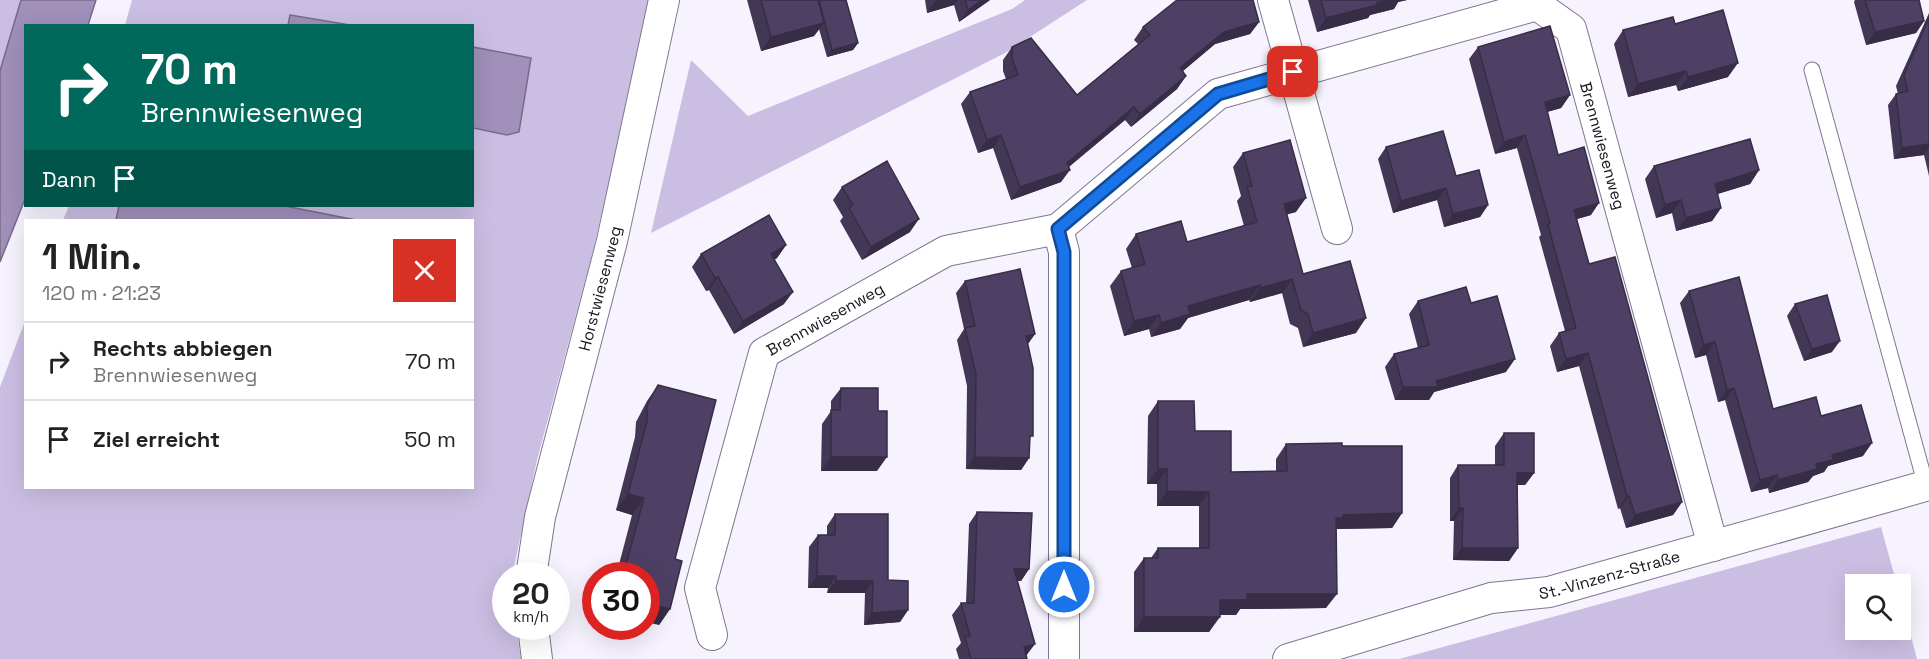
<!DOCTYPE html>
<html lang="de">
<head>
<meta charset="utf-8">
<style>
	body { margin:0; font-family:"Space Grotesk",sans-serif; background:#f6f6f6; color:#222; height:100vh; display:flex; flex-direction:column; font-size:22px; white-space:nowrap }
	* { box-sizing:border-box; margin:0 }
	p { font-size:20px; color:#767676 }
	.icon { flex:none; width:33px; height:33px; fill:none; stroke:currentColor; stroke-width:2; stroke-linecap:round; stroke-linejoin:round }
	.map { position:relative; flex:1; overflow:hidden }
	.sheet { position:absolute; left:24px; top:219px; width:450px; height:270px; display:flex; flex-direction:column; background:#fff; border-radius:0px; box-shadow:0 6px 24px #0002 }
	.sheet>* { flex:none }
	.banner { position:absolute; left:24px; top:24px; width:450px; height:183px; border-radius:0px; box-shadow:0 6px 24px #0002; background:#00695c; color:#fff; overflow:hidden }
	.controls { position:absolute; left:1845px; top:574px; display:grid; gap:12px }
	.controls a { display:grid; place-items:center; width:66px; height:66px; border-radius:0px; background:#fff; box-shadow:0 6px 24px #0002; font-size:30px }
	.speed { position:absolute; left:492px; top:562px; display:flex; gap:12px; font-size:30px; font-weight:700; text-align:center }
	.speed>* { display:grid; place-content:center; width:78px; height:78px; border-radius:50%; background:#fff; box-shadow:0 6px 24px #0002; line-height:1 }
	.speed small { font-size:15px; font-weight:400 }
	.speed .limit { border:9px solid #d22; background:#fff; color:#111 }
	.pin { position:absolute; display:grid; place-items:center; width:51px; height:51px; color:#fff; margin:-26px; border-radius:12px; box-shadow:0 3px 9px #0006 }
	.me { position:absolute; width:66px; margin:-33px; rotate:0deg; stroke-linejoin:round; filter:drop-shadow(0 0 4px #0008) }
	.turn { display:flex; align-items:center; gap:21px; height:126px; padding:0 18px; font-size:27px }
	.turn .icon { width:78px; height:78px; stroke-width:2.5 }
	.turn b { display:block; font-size:42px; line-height:51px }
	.then { display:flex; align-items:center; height:57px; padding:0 18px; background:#0003; gap:12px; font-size:22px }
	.round { display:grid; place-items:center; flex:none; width:63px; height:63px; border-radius:0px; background:#f6f6f6 }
	.summary { display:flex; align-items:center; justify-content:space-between; height:102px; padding:0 18px }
	h1 { font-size:36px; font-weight:800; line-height:45px }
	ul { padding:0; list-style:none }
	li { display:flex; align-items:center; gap:18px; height:78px; padding:0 18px; border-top:2px solid #e0e0e0 }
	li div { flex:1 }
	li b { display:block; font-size:22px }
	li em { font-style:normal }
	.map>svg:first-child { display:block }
</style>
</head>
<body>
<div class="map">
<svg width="1929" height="659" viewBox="0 0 1929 659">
	<rect width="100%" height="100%" fill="#f7f3fe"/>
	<g fill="#cbbee3">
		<polygon points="0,0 21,0 0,71"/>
		<polygon points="132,0 650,0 650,9 592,255 537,460 512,576 506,576 506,627 516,627 521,659 0,659 0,387 25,321 26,488 472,488 472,220 63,220 69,206 472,206 472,26 125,25"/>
		<polygon points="1025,0 1087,0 1005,53 651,233 691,60 748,116 1012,9"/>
		<polygon points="1881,527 1897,585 1856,585 1856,630 1900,630 1901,599 1917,659 1399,659"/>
	</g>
	<g fill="#a090ba" stroke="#786b8c" stroke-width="1.5">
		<polygon points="21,0 96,0 88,25 26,26 25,199 0,262 0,71"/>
		<polygon points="290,15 350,25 288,25"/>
		<polygon points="473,47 531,58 519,132 507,135 473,128"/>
		<polygon points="119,206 285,206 356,220 116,220"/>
	</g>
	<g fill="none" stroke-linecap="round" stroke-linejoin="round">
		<defs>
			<polyline id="lane" points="1812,70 1926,486"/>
			<g id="street">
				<polyline points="1273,0 1337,229"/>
				<polyline points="1058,229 1064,252 1064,659"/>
				<path id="s1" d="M 531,576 L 540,517 L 612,241 L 664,0"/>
				<polyline points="533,627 537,659"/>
				<path id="s2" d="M 712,635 L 700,588 L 764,353 L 946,251 L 1058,229 L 1218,94 L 1537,5 L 1571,29 L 1713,546"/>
				<path id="s3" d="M 1288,659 L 1491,598 L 1549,592 L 1929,485"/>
			</g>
		</defs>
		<use href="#lane" stroke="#7f768f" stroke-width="17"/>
		<use href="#street" stroke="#7f768f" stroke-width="32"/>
		<use href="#lane" stroke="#fff" stroke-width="15"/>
		<use href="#street" stroke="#fff" stroke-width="30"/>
	</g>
	<g fill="#433756">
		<polygon points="747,0 846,0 858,43 853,50 827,57 819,29 814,36 761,51"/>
		<polygon points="925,0 990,0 959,22 954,5 927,13"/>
		<polygon points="1308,0 1407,0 1398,2 1394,9 1370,15 1368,18 1317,32"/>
		<polygon points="1855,0 1919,0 1924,21 1916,33 1866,45 1854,2"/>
		<polygon points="1929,13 1929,176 1924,155 1894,159 1888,105 1896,94 1898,94 1896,86"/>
		<polygon points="1259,22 1250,34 1215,44 1183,71 1186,76 1177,89 1131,127 1125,120 1069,167 1061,182 1011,200 993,148 978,153 961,104 970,92 1006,79 1003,71 1003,60 1012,47 1077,95 1138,44 1134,40 1143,27"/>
		<polygon points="1675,24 1728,77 1678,91 1676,85 1628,97 1614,44 1623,30"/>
		<polygon points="1478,47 1570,95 1561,108 1547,112 1558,155 1591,215 1577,219 1589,264 1682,502 1673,515 1626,528 1620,508 1618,509 1579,366 1557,372 1550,346 1559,333 1565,331 1539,237 1541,235 1517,148 1495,154 1469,59"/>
		<polygon points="1386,147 1456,176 1488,205 1480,217 1444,227 1437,200 1393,213 1378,159"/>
		<polygon points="1243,153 1296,212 1287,214 1303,274 1356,333 1303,347 1298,328 1290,324 1282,293 1250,302 1249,300 1188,318 1180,329 1151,337 1149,329 1124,336 1110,286 1121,271 1132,268 1126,249 1136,234 1187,242 1244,226 1237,201 1241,196 1233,167"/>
		<polygon points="1654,166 1759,170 1750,184 1717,194 1721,208 1712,221 1676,231 1672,213 1656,218 1645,179"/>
		<polygon points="842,187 910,232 862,260 840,221 843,217 833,200"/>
		<polygon points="786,245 777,258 775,259 784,304 734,334 709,290 706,291 692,267 701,254"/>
		<polygon points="965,281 1035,334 1028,344 1029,458 1021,470 966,469 967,386 957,340 964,329 956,293"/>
		<polygon points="1689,291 1773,409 1821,416 1863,456 1828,466 1824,472 1813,476 1808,482 1769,493 1768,488 1751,492 1725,400 1718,402 1706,355 1695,358 1680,303"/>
		<polygon points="1418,301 1471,303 1506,372 1434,392 1429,400 1395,400 1385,367 1394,354 1418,348 1409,314"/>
		<polygon points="1795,304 1832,352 1804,361 1787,316"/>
		<polygon points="658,385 675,559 670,609 659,625 646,576 616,576 632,515 616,510 635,437 636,422 647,401"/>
		<polygon points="841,388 878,411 877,471 821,471 822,424 831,411 831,401"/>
		<polygon points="1158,401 1195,431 1231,472 1276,472 1276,459 1286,444 1342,446 1402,513 1392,528 1336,529 1326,608 1240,609 1236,615 1220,615 1209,632 1134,632 1134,572 1144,558 1151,558 1158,548 1199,548 1199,506 1157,506 1157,484 1147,484 1148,416"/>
		<polygon points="1504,433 1534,473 1525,485 1517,485 1518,548 1509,561 1453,560 1454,521 1450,521 1450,478 1458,465 1495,465 1495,446"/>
		<polygon points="977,512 1029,569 1021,581 1017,581 1027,659 959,659 956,649 961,643 952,615 961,603 966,603 969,524"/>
		<polygon points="835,514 888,580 908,610 900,622 864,625 865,593 827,593 828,588 808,588 809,547 818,535 827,535 827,526"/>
	</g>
	<g fill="#372d46">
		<polygon points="938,0 958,0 954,5 927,13 935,1"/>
		<polygon points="982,0 990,0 959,22 968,10"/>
		<polygon points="1387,0 1407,0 1398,2 1394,9 1370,15 1368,18 1317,32 1326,18"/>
		<polygon points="1924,21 1916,33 1866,45 1875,32"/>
		<polygon points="1259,22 1250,34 1215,44 1171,81 1180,68 1224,32"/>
		<polygon points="824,23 814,36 761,51 771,37"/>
		<polygon points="858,43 853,50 827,57 832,50"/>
		<polygon points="1738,63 1728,77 1678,91 1688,77"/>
		<polygon points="1686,71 1676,85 1628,97 1638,84"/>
		<polygon points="1186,76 1177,89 1131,127 1140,114"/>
		<polygon points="1570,95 1561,108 1536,115 1545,102"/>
		<polygon points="1134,107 1125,120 1062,172 1070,170 1061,182 1011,200 1020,187 1067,163"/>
		<polygon points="1001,135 993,148 978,153 987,140"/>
		<polygon points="1525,135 1517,148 1495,154 1504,142"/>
		<polygon points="1929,144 1929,147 1924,155 1894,159 1902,148"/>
		<polygon points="1759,170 1750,184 1705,198 1715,184"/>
		<polygon points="1446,188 1437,200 1393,213 1401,201"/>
		<polygon points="1306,198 1296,212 1274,218 1284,204"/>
		<polygon points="1681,200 1672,213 1656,218 1665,205"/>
		<polygon points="1599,203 1591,215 1566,222 1574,210"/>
		<polygon points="1488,205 1480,217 1444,227 1453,214"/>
		<polygon points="1721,208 1712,221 1676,231 1686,218"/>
		<polygon points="919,219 910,232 862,260 871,247"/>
		<polygon points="786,245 777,258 763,267 771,254"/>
		<polygon points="718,277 709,290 706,291 715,278"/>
		<polygon points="1292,279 1282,293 1250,302 1260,288"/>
		<polygon points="1260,285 1249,300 1188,318 1180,329 1151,337 1161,323 1188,306"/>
		<polygon points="793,292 784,304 734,334 743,321"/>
		<polygon points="1159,315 1149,329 1124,336 1134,321"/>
		<polygon points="1366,318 1356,333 1303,347 1313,333"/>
		<polygon points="1035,334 1026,346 1026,336"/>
		<polygon points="1840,341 1832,352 1804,361 1812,349"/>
		<polygon points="1715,342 1706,355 1695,358 1704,345"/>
		<polygon points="1588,353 1579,366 1557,372 1566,359"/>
		<polygon points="1515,359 1506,372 1434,392 1429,400 1395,400 1403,387 1436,381"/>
		<polygon points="1734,388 1725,400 1718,402 1727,390"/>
		<polygon points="1872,443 1863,456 1828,466 1824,472 1813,476 1808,482 1769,493 1778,480 1832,455"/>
		<polygon points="831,457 887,457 877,471 821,471"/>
		<polygon points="975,457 1029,458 1021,470 966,469"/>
		<polygon points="1158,469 1167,469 1157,484 1147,484"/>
		<polygon points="1517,473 1534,473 1525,485 1509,485"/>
		<polygon points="1777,475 1768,488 1751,492 1760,480"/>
		<polygon points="1167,491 1209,492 1199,506 1157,506"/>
		<polygon points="628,494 644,498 632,515 616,510"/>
		<polygon points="1627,496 1629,496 1620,508 1618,509"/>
		<polygon points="1682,502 1673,515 1626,528 1635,515"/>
		<polygon points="1459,508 1463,508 1454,521 1450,521"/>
		<polygon points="1402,513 1392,528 1335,529 1336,518 1343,515"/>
		<polygon points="1462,548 1518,548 1509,561 1453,560"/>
		<polygon points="1014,569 1029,569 1021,581 1006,581"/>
		<polygon points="817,576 836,576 828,588 808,588"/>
		<polygon points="836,581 873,581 865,593 827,593"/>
		<polygon points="1247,594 1337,594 1326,608 1240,609 1236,615 1209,615 1220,600"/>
		<polygon points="646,603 670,609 659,625 646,622"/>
		<polygon points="908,610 900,622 864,625 872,613"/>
		<polygon points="1144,617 1220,617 1209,632 1134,632"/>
		<polygon points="1035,644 1026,656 1024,647"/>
	</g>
	<g fill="#4e4064" stroke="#372d46" stroke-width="1.5">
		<polygon points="761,0 818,0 824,23 771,37"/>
		<polygon points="819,0 846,0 858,43 832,50"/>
		<polygon points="965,0 982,0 968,10"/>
		<polygon points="1177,0 1253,0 1259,22 1224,32 1180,68 1186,76 1140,114 1134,107 1067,163 1070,170 1020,187 1001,135 987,140 970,92 1018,75 1012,58 1012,47 1031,38 1077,95 1150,35 1143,27"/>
		<polygon points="1321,0 1387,0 1377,3 1377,5 1326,18"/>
		<polygon points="1865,0 1919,0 1924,21 1875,32"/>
		<polygon points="1723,10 1738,63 1688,77 1686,71 1638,84 1623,30 1673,17 1675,24"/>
		<polygon points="1929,18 1929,144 1902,148 1896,94 1908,91 1904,75"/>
		<polygon points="1550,26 1570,95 1545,102 1558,155 1584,147 1599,203 1574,210 1589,264 1615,257 1682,502 1635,515 1629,496 1627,496 1588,353 1566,359 1559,333 1576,328 1548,225 1550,223 1525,135 1504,142 1478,47"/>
		<polygon points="1443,131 1456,176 1479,170 1488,205 1453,214 1446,188 1401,201 1386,147"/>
		<polygon points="1750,139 1759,170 1715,184 1721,208 1686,218 1681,200 1665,205 1654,166"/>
		<polygon points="1290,140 1306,198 1284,204 1303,274 1350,261 1366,318 1313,333 1308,314 1301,310 1292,279 1260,288 1260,285 1188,306 1190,314 1161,323 1159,315 1134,321 1121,271 1145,264 1136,234 1181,221 1187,242 1257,222 1247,187 1252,186 1243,153"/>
		<polygon points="887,161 919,219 871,247 849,208 853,205 842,187"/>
		<polygon points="769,215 786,245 771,254 793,292 743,321 718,277 715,278 701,254"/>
		<polygon points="1020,269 1035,334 1026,336 1033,368 1033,436 1030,436 1029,458 975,457 976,374 965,328 975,326 965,281"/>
		<polygon points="1739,277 1773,409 1816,397 1821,416 1861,405 1872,443 1832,455 1833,460 1816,464 1817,469 1778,480 1777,475 1760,480 1734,388 1727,390 1715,342 1704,345 1689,291"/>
		<polygon points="1466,287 1471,303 1497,296 1515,359 1436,381 1438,387 1403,387 1394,354 1429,345 1418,301"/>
		<polygon points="1827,295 1840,341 1812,349 1795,304"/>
		<polygon points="658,385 716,400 675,559 682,561 670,609 646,603 646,576 623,576 644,498 628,494 647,421 647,405"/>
		<polygon points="841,388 878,388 878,411 887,411 887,457 831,457 831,410 840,410"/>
		<polygon points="1158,401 1194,401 1195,431 1231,431 1231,472 1287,471 1286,444 1342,443 1342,446 1402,446 1402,513 1343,515 1343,518 1336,518 1337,594 1247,594 1247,600 1220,600 1220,617 1144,617 1144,558 1158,558 1158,548 1209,548 1209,492 1167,491 1167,469 1158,469"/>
		<polygon points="1504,433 1534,433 1534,473 1517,473 1518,548 1462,548 1463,508 1459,508 1458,465 1504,465"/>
		<polygon points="977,512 1032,513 1029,569 1014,569 1035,644 1024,647 1027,659 971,659 965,637 970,636 961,603 974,603"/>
		<polygon points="835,514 888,514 888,580 908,581 908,610 872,613 873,581 836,581 836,576 817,576 818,535 835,535"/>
	</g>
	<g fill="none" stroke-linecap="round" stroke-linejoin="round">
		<defs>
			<polyline id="route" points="1064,587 1064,252 1058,229 1218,94 1293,72"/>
		</defs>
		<use href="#route" stroke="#114b97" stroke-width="15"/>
		<use href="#route" stroke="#1a73e8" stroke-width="10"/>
	</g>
	<g text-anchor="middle" stroke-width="6" stroke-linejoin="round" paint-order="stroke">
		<g font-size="16" fill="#19151f" stroke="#fff">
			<text dy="6" stroke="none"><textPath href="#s2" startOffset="1318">Brennwiesenweg</textPath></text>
			<text dy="6" stroke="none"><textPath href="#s1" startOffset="296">Horstwiesenweg</textPath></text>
			<text dy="6" stroke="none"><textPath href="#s2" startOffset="362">Brennwiesenweg</textPath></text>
			<text dy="6" stroke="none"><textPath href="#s3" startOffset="333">St.-Vinzenz-Straße</textPath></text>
		</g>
	</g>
</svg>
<div class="controls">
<a><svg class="icon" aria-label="search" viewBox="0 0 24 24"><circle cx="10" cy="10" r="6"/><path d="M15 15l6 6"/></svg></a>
</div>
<div class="speed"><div>20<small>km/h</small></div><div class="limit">30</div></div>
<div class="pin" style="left:1293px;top:72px;background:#d93025"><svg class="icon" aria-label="arrive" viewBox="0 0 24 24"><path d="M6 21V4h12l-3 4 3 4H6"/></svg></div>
<svg class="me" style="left:1064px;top:587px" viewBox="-20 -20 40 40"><circle r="17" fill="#1a73e8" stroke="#fff" stroke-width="3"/><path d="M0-11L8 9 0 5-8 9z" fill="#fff"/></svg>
<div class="banner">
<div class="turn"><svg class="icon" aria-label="right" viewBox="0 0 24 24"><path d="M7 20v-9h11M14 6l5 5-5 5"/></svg><div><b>70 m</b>Brennwiesenweg</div></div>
<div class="then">Dann<svg class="icon" aria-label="arrive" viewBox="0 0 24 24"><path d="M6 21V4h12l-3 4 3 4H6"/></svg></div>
</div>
<section class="sheet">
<div class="summary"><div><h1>1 Min.</h1><p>120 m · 21:23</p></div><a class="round" style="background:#d93025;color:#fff"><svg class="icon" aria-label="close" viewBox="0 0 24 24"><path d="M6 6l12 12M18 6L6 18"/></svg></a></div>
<ul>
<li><svg class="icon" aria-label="right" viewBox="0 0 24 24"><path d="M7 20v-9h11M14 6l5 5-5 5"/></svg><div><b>Rechts abbiegen</b><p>Brennwiesenweg</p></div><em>70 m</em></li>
<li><svg class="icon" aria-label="arrive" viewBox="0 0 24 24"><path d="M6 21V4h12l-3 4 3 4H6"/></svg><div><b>Ziel erreicht</b></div><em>50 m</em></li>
</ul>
</section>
</div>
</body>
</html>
